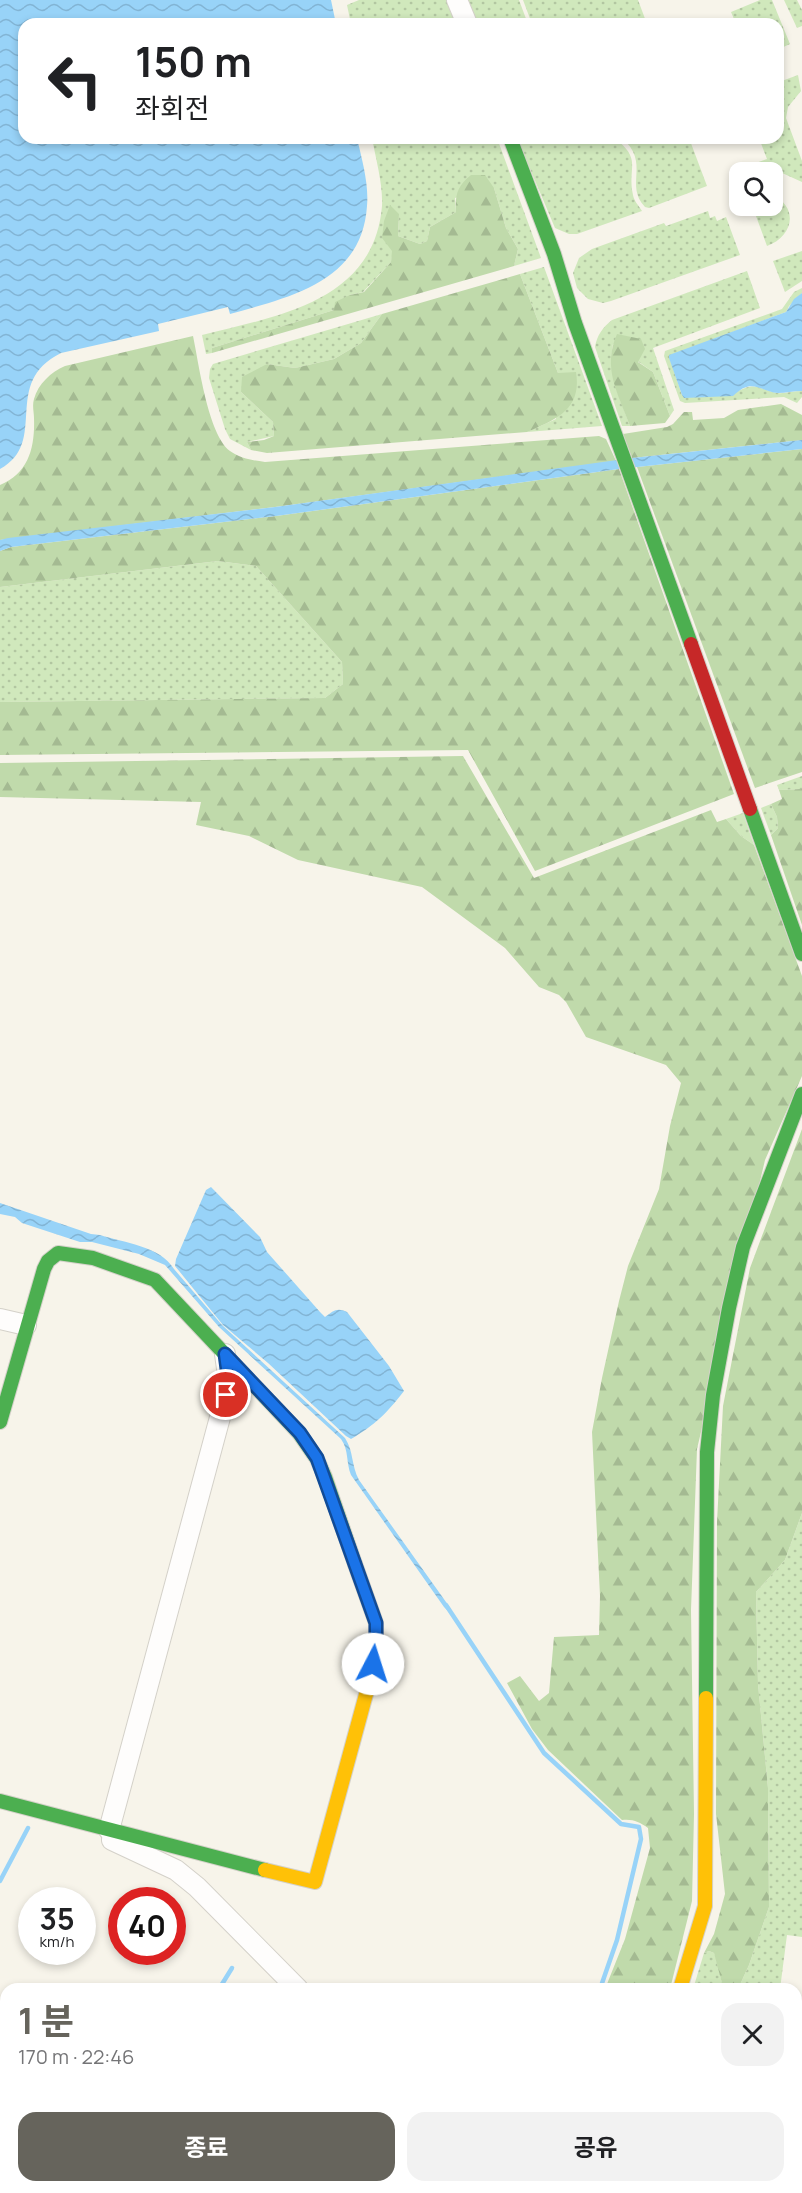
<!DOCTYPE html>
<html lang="ko">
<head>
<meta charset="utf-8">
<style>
	body { margin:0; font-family:Manrope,"Noto Sans KR",sans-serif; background:#f2f2f2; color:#202124; height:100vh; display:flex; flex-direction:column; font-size:22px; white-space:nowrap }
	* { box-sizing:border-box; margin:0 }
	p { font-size:20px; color:#757577 }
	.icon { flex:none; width:33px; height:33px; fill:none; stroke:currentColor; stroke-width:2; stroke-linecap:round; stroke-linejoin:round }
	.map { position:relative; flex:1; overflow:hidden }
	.sheet { position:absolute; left:0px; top:1983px; width:802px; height:210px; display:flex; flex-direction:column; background:#fff; border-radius:18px 18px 0 0; box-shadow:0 3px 9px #0003 }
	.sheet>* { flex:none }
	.hud { position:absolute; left:18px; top:18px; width:766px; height:126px; border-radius:18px; box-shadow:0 3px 9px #0003; background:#fff; color:#202124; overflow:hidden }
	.buttons { position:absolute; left:729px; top:162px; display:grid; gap:12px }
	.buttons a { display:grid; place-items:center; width:54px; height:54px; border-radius:12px; background:#fff; box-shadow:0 3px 9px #0003; font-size:30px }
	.speed { position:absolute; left:18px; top:1887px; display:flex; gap:12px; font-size:30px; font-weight:700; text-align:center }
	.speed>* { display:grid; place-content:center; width:78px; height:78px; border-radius:50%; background:#fff; box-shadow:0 3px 9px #0003; line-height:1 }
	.speed small { font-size:15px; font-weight:400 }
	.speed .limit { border:9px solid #d22; background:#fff; color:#111 }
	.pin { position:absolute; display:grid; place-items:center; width:51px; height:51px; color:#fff; margin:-26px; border:3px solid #fff; border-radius:50%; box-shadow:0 2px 6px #0007 }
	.me { position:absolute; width:66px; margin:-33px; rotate:5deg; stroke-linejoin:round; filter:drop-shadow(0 0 4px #0008) }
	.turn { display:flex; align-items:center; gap:21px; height:126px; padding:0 18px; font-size:27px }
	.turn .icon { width:78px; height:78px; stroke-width:2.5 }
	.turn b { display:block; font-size:42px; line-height:51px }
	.round { display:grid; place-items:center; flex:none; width:63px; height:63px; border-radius:18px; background:#f2f2f2 }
	.headline { display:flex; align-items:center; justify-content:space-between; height:102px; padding:0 18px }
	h1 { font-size:36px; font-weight:700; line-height:45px; color:#66645c }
	.action { display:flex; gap:12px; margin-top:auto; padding:12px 18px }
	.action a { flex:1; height:69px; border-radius:18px; background:#66645c; color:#fff; font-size:24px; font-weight:700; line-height:69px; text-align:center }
	.action a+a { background:#f2f2f2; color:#202124 }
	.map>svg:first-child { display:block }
</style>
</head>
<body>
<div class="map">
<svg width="802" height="2193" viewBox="0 0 802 2193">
	<defs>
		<pattern id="grass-dots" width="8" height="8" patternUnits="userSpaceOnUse" patternTransform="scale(1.5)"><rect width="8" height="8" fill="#d0e8bc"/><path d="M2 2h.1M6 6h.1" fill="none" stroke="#b2c6a1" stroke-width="1.8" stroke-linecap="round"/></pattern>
		<pattern id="forest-firs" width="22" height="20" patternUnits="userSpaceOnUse" patternTransform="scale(1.5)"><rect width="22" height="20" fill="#c0daab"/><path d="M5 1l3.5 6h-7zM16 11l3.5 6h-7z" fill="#a4ba92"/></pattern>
		<pattern id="water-waves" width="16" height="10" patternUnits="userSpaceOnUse" patternTransform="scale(1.5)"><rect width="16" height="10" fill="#98d3f8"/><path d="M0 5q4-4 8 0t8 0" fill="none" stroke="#82b4d4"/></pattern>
	</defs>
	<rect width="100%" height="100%" fill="#f7f4ea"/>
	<g fill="url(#grass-dots)">
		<polygon points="359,0 448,0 456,24 351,24 347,5"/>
		<polygon points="468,0 519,0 528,24 476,24"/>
		<polygon points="523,0 638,0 647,24 532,24"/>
		<polygon points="760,0 772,0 790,44 779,49 778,24 736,24 731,12"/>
		<polygon points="784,0 797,0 802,10 802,26 797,28"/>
		<polygon points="798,75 801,91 788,107 786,118 802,161 802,182 771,168 746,172 745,167 767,159 759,138 778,138 779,82"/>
		<path d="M 372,138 L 497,138 L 541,258 L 514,266 L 518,249 L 506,228 L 494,188 L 455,198 L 456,212 L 430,227 L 427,241 L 420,244 L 398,236 L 399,214 L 391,262 L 363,292 L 350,295 L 334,310 L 212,348 L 212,353 L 206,354 L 202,335 C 277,316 374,302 382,206 C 383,184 376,160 372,138 Z"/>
		<path d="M 517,138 L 614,138 C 643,159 627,167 633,195 C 634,201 639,206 642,211 L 577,234 L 569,234 L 555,228 Z"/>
		<path d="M 622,138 L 689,138 L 707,186 L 649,208 L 645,207 C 624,185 651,163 622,138 Z"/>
		<path d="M 773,195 C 800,209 792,237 767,246 L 753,208 L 753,206 L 772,206 Z"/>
		<polygon points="708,211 710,218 715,216 717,221 726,217 740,255 611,301 603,303 588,299 577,288 573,273 579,258 592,249 664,223 666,226"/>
		<polygon points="802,251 802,281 785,292 773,261"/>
		<polygon points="544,267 602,426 527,432 556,419 558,373 520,274"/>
		<path d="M 747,271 L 760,308 L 653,348 L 674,410 L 670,416 L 653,372 L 613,344 C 607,375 620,397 630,426 L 622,426 L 595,347 C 597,335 603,327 612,320 Z"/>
		<path d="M 802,288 L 802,293 L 789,306 L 786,312 L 669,356 L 682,395 L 738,391 C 757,381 760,390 777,393 C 784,394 794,391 802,391 L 802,397 L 797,403 L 784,397 L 685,403 L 680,401 L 664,356 L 665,351 L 782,309 L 794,292 Z"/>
		<polygon points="382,314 361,343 334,359 295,368 267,364 241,392 273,422 274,436 247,442 251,450 230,439 225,429 209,378 210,369 213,364"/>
		<polygon points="218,561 256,566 342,662 343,684 325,698 0,702 0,587"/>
		<polygon points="802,776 802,789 779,790 777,785"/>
		<polygon points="771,804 777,817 778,828 771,835 761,808"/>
		<polygon points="743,813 754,845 741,836 726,819"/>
		<polygon points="802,1513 802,1937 787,1935 780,1989 738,1989 749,1965 769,1907 768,1788 758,1684 756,1592 785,1560"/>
		<polygon points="709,1951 714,1953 716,1958 723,1987 721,1989 693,1989 704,1953"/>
		<polygon points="681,2187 760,2187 760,2193 679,2193"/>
	</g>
	<g fill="url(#forest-firs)">
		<path d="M 471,175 L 485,175 L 494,188 L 506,228 L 518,249 L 514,266 L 212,353 L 212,348 L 334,310 L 335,302 L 350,295 L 364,292 L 391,262 L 392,251 L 382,238 L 384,221 L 390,205 L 399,214 L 398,236 L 420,244 L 427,241 L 430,227 L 456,212 C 455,195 457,186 471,175 Z"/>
		<path d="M 520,274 L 558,373 L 576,372 C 582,409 557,419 527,432 L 267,453 L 251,450 L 247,442 L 264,440 L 274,436 L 273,422 L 241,392 L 242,377 L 267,364 L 295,368 L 334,359 L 361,343 L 382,314 Z"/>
		<path d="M 617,334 L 641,339 L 645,349 L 638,362 L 653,372 L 670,416 L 665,423 L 630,426 C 618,393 602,368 617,334 Z"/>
		<path d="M 193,336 C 199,364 208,434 230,451 C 241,459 252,460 265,462 L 599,436 L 606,439 L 616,461 L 275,507 L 0,540 L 0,485 C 29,473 35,447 34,418 C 34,412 32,406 34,399 C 38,384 51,372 65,366 Z"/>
		<polygon points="781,404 802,415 802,440 632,458 623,434 667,427 673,424 684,412 692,412 693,420 724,418 738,410"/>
		<polygon points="802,449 802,772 755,788 637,467"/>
		<polygon points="619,469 734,794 535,871 468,750 0,755 0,702 325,698 343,684 342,662 256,566 218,561 0,587 0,551 11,547 276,516"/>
		<path d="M 463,756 L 534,878 L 711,810 L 717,822 L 726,819 L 741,836 L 754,845 L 802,976 L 802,1076 L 765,1160 L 697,1449 L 691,1610 L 694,1814 L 692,1901 L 670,1989 L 605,1989 L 625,1939 L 650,1848 L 648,1828 C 639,1822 634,1819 622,1820 L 548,1750 L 532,1729 L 507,1683 L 520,1676 L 539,1701 L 549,1693 L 554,1637 L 599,1635 L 600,1596 L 592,1432 L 602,1378 L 619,1301 L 628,1266 L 659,1189 L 670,1126 L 681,1083 L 666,1065 L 586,1037 L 566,1002 L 559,995 L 539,987 L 505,948 L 422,887 L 298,860 L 249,836 L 196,825 L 201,802 L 0,797 L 0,763 Z"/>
		<polygon points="802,789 802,925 771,835 778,828 777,817 771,804 782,799 779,790"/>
		<polygon points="802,1129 802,1513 785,1560 756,1592 758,1684 768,1788 769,1907 749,1965 738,1989 721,1989 723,1987 714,1953 709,1951 704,1953 714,1934 725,1894 716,1814 717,1522 723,1406 750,1268"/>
		<polygon points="549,2187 609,2187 606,2193 546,2193"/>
		<polygon points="627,2187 681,2187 679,2193 625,2193"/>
	</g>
	<g fill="url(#water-waves)">
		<path d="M 0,0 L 331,0 L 336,24 L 24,24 L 24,138 L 357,138 C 362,160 369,184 367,206 C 362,282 290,297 230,314 L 228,307 L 158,324 L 159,331 L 61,353 C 0,383 50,442 0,469 Z"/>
		<path d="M 802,293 L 802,391 C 794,391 785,393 778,393 C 759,391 752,377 733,396 L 684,398 L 682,395 L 669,358 L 669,355 L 786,312 L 794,299 Z"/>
		<polygon points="802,440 802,449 619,469 276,516 11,547 0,551 0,540 8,538 275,507 632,458"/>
		<path d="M 211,1187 L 260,1237 L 267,1252 L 320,1312 L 325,1317 C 333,1311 337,1307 347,1312 L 389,1366 L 404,1391 C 387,1413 375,1425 351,1439 L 346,1436 L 268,1363 L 223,1325 L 175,1266 L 176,1259 L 206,1190 Z"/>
		<path d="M 0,1203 L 91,1234 L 100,1235 C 125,1243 160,1246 174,1269 L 222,1325 L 345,1438 C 354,1452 351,1465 359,1480 L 451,1609 L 448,1611 L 444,1607 L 351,1475 C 346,1463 349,1450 341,1439 L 219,1327 L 165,1265 L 139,1254 L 92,1242 L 80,1242 L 22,1223 L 15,1217 L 0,1214 Z"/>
		<polygon points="517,2187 549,2187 546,2193 515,2193"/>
	</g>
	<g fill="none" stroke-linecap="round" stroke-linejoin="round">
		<g stroke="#98d3f8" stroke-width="4.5">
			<polyline points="446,1605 544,1753 621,1824 639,1827 641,1839 617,1940 600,1989"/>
			<polyline points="0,1881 28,1828"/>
			<polyline points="219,1989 232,1968"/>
			<polyline points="114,2193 117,2187"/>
		</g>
		<defs>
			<g id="street">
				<polyline points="457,0 467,24"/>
				<polyline points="0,1319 26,1325"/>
				<polyline points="109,1830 226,1395 228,1376 225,1354"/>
				<polyline points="112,1840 176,1870 197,1887 298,1989"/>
				<polyline points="616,2193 618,2187"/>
			</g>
			<g id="fast">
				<polyline points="510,138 554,254 575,323 691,644"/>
				<polyline points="750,809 802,954"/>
				<polyline points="0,1422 44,1269 48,1261 58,1253 93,1258 155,1280 299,1433 317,1459 325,1477 355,1564"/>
				<polyline points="706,1698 707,1452 713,1395 729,1308 743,1247 802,1094"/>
				<polyline points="0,1801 265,1870"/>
			</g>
			<g id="slow">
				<polyline points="265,1870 315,1882 371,1676 376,1651 376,1623 355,1564"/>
				<polyline points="680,1989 705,1906 706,1698"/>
			</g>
			<polyline id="jam" points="691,644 750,809"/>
		</defs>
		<use href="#street" stroke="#d4d1c9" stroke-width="22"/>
		<use href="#fast" stroke="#d4d1c9" stroke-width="16"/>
		<use href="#slow" stroke="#d4d1c9" stroke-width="16"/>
		<use href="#jam" stroke="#d4d1c9" stroke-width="16"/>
		<use href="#street" stroke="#fefdfc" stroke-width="20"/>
		<use href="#fast" stroke="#4caf50" stroke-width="14"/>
		<use href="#slow" stroke="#ffc107" stroke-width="14"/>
		<use href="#jam" stroke="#c62828" stroke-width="14"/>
	</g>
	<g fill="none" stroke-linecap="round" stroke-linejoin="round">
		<defs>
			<polyline id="route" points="226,1395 228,1376 225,1354 300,1433 317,1458 376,1623 376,1651 373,1664"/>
		</defs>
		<use href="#route" stroke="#114b97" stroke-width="15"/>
		<use href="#route" stroke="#1a73e8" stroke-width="10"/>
	</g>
</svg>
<div class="buttons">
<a><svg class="icon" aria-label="search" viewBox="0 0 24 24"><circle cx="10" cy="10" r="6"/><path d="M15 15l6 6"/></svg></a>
</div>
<div class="speed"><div>35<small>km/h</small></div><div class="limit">40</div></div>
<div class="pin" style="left:226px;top:1395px;background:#d93025"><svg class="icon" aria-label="arrive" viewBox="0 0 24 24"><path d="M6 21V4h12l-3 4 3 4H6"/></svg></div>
<svg class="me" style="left:373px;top:1664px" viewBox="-20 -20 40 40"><circle r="19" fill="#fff"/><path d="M0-13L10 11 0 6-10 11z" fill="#1a73e8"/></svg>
<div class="hud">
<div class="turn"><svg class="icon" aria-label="left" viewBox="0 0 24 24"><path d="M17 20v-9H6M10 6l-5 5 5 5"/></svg><div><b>150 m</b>좌회전</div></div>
</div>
<section class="sheet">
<div class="headline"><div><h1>1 분</h1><p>170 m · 22:46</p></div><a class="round"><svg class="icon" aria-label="close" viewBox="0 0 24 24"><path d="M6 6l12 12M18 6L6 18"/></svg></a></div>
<div class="action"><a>종료</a><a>공유</a></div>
</section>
</div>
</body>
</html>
